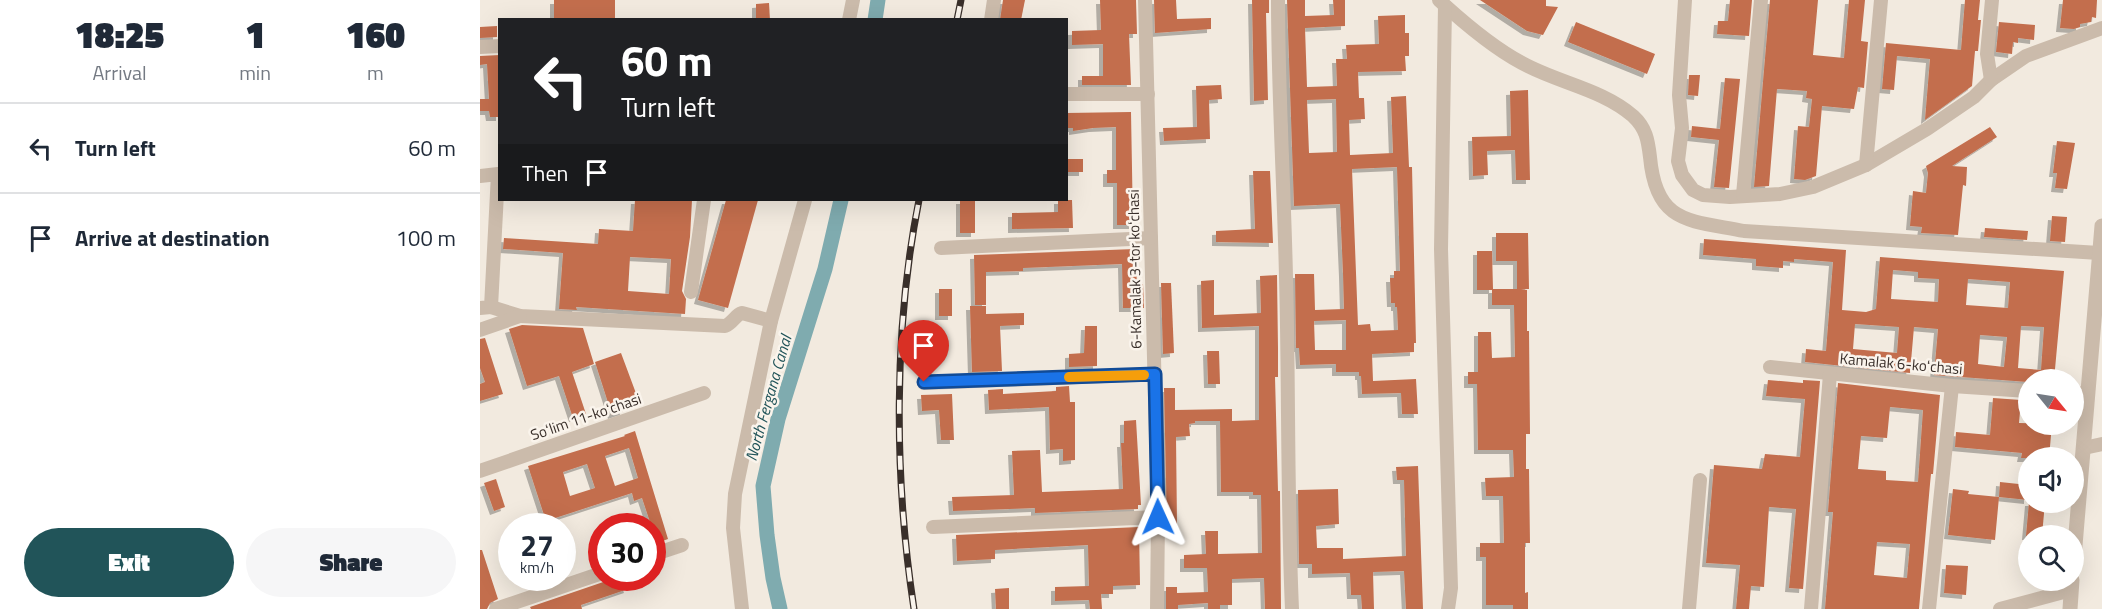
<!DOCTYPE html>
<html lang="en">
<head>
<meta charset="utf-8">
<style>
	body { margin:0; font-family:"Titillium Web",sans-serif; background:#f6f6f7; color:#1f2937; height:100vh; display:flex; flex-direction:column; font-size:22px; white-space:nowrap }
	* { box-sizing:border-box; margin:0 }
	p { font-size:20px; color:#747a83 }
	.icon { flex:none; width:33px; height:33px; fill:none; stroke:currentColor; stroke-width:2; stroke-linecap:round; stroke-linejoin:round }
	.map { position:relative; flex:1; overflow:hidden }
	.side { display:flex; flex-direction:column; background:#fff; width:480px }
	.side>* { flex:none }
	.guide { position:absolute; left:18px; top:18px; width:570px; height:183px; border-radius:0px; box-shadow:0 6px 24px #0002; background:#202124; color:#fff; overflow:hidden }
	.needle { width:39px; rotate:120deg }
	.controls { position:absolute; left:1538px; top:369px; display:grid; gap:12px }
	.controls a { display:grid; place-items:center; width:66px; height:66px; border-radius:50%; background:#fff; box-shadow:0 6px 24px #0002; font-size:30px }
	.speed { position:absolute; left:18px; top:513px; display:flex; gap:12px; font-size:30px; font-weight:700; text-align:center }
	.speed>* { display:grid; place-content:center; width:78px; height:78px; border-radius:50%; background:#fff; box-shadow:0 6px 24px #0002; line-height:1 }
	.speed small { font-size:15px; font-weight:400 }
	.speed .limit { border:9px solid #d22; background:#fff; color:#111 }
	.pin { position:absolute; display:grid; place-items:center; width:51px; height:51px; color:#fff; margin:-62px -26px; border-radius:50% 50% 50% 0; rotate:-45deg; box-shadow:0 0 6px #0007 }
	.pin .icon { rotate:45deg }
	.me { position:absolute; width:66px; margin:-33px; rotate:359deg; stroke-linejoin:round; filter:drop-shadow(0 0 4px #0008) }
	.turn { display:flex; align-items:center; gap:21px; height:126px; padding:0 24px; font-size:27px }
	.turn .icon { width:78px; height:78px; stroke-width:2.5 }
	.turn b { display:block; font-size:42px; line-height:51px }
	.then { display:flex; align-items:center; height:57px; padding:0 24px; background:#0003; gap:12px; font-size:22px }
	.eta { display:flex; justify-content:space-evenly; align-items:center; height:102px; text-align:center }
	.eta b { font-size:36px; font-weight:800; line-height:42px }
	.action { display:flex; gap:12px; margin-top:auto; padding:12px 24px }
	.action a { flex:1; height:69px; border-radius:36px; background:#215459; color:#fff; font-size:24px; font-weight:800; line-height:69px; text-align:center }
	.action a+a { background:#f6f6f7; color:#1f2937 }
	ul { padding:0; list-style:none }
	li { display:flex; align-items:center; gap:18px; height:90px; padding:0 24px; border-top:2px solid #e0e1e3 }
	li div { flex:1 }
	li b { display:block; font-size:22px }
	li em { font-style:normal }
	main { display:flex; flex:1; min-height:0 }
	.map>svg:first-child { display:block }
</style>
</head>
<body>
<main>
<section class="side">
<div class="eta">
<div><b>18:25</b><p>Arrival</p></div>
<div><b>1</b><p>min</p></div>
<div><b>160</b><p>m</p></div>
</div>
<ul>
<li><svg class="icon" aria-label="left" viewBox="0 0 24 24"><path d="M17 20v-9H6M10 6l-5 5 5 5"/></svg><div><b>Turn left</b></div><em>60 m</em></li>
<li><svg class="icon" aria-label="arrive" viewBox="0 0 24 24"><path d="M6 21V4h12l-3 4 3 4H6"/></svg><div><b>Arrive at destination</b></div><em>100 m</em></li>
</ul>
<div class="action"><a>Exit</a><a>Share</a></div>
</section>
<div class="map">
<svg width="1622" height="609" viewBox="0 0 1622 609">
	<defs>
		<filter id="shadow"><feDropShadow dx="-4" dy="4" stdDeviation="0" flood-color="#0004"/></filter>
	</defs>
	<rect width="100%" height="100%" fill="#f2eadf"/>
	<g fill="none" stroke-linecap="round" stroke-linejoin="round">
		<g stroke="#7fabaf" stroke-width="15">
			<polyline points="395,20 398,0"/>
			<polyline points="300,609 293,578 287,535 283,486 298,419 345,269 361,200"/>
		</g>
	</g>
	<g fill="#c36e4d" fill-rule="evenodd" filter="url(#shadow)">
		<rect x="74" y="0" width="61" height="20"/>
		<polygon points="545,0 541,20 520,20 523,0"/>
		<polygon points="620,0 656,0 657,34 649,34 651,85 602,85 602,76 623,76 623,44 592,45 592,31 621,30"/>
		<polygon points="674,0 696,0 697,19 731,18 731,29 675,33"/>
		<polygon points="772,0 789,0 789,13 786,13 788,100 774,101"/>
		<path d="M 807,0 L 825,0 L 825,16 L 854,15 L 853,0 L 865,0 L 865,26 L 825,28 L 827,87 L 857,86 L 856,59 L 867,59 L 866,45 L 899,44 L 898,16 L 925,15 L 925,33 L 929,33 L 929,56 L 925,56 L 926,71 L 878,72 L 879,98 L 884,98 L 885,119 L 869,120 L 870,155 L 913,153 L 911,97 L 926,96 L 929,167 L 932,167 L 936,343 L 934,343 L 934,352 L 892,354 L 893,381 L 936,379 L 938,414 L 922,414 L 921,393 L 882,394 L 881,376 L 879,376 L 879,372 L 856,372 L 856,364 L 820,365 L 819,348 L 816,348 L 815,274 L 834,274 L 835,310 L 864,309 L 863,273 L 860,204 L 814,206 ZM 856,99 L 857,152 L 829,153 L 827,100 ZM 917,167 L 920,271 L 914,271 L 914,278 L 910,278 L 911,303 L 915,303 L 915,307 L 917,307 L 918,330 L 891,331 L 890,324 L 878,325 L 872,169 ZM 866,320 L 866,350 L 835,350 L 834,321 Z"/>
		<polygon points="1000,0 1066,0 1066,6 1078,7 1063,35 1047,31"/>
		<polygon points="1250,0 1272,0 1269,36 1237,34 1238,21 1248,21"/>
		<polygon points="1290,0 1338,0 1333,55 1364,58 1369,0 1385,0 1381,41 1388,42 1384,88 1378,87 1374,109 1342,106 1336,176 1325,180 1314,179 1318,126 1329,127 1332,99 1326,98 1327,91 1297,89 1289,186 1274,187"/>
		<polygon points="1485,0 1500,0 1498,20 1501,20 1498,51 1495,51 1492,86 1445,120 1450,59 1417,56 1414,90 1402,89 1406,43 1481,50"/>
		<polygon points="1583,0 1617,0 1616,18 1612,17 1611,22 1600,24 1600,27 1594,29 1580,28"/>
		<polygon points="289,3 290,20 276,20 276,4"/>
		<polygon points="1096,22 1175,54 1167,74 1088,42"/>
		<polygon points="1519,22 1555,25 1554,40 1538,38 1538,43 1533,42 1532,54 1516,52"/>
		<polygon points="17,26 17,37 0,38 0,27"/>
		<polygon points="20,55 20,117 10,117 9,111 0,111 0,99 9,99 7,64 0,65 0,56"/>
		<polygon points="1209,75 1220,75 1218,96 1208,95"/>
		<polygon points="1245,78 1260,79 1249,188 1234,187 1239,140 1211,137 1212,126 1240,129"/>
		<polygon points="741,85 742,99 729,100 730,139 684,141 683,128 717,127 716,86"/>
		<polygon points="1048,90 1050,180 1036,180 1035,150 1007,151 1008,175 993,176 992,137 1031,136 1030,91"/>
		<polygon points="651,112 653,225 637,225 637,183 627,183 627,170 636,170 636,127 613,128 593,131 593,128 586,128 586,113"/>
		<polygon points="1510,127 1517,137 1472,166 1487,167 1486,186 1483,185 1478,235 1441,233 1442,227 1430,226 1433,191 1446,193 1448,173 1446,166"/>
		<polygon points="1577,141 1595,143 1587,189 1575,188 1577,173 1573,173"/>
		<rect x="586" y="159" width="17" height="13"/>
		<polygon points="773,171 790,171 793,243 736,242 736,231 775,229"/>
		<path d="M 155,200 L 212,200 L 210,237 L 202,291 L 206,299 L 205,314 L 96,307 L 97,310 L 79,309 L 83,253 L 23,249 L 24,238 L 118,244 L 119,229 L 153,231 ZM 150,257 L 191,259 L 189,294 L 148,291 Z"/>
		<polygon points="246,200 278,200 248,308 218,300"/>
		<rect x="480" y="200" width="15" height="33"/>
		<polygon points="578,200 592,200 593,228 532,229 532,213 578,212"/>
		<polygon points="1572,216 1587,217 1585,242 1570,241"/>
		<polygon points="1505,228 1548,231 1547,240 1504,237"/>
		<polygon points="1016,233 1048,233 1049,289 1041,289 1047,290 1047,331 1049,331 1050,434 1046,434 1046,469 1049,469 1050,543 1045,543 1045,593 1048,592 1048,609 1033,609 1033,605 1006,605 1006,557 1000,557 1000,543 1024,543 1023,496 1006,496 1005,478 1034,477 1033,450 998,450 997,384 988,384 988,372 998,372 998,332 1011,332 1012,358 1035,357 1034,305 1012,305 1012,290 997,290 997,251 1012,251 1013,289 1037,289 1037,261 1016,261"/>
		<path d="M 1224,239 L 1366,250 L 1362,310 L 1386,312 L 1396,309 L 1400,257 L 1584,271 L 1574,380 L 1548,380 L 1548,382 L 1454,375 L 1458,329 L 1434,327 L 1430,373 L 1325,362 L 1326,349 L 1346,351 L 1353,262 L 1314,259 L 1314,262 L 1303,261 L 1303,268 L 1276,266 L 1276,259 L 1223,255 ZM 1413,270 L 1438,272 L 1438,278 L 1459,279 L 1458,302 L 1411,299 ZM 1488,279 L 1530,282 L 1528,308 L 1486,305 ZM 1375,324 L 1419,327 L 1417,353 L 1373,349 ZM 1541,326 L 1564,327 L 1561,370 L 1538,368 ZM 1500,335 L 1527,337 L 1524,367 L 1498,364 Z"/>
		<polygon points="655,249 657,285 663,284 664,308 643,308 642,264 543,268 543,271 506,272 506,305 495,305 494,255"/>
		<polygon points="797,275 798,349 798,377 795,377 798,491 800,491 801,609 785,609 784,578 752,579 752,605 740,605 740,609 728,609 728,603 698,605 698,609 686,609 686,587 697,587 697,593 728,592 727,568 704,568 704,555 726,554 725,531 738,531 738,554 782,553 781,495 773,495 773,492 741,492 740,421 715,421 715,423 709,424 710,436 696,437 697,524 687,524 684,388 695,388 695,410 752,409 752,421 779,420 779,326 722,328 721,281 734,280 734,315 781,313 780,276"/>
		<polygon points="681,283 691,283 694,353 683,354"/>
		<rect x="459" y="289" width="13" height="27"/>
		<polygon points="490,306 506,306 506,314 544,313 544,325 520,326 522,371 492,372"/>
		<polygon points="42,325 103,328 114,364 92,372 106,414 93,418 79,376 47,386 29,329"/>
		<polygon points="605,326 617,326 617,366 589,367 589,354 604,353"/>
		<polygon points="5,338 23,394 0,401 0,384 5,382 0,368 0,339"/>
		<polygon points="727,351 739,351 740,384 728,384"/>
		<polygon points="141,353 157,396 141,401 144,411 132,415 115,362"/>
		<polygon points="1288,380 1323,383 1323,380 1340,381 1323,589 1309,588 1316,509 1289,507 1284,587 1271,586 1269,609 1256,609 1260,565 1226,563 1234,465 1282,469 1285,454 1320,457 1325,399 1286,396"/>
		<path d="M 1358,383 L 1460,395 L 1453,474 L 1451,474 L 1450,484 L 1439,609 L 1345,609 L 1353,512 L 1348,512 ZM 1410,407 L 1443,410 L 1438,482 L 1406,480 L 1406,471 L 1378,469 L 1381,436 L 1407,438 ZM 1397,542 L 1430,544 L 1427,578 L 1394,575 Z"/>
		<polygon points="589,386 590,402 595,402 595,460 583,461 583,449 570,450 569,407 509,410 508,390 523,389 523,394 576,391 576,387"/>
		<polygon points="472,394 474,440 461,440 459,410 442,411 441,395"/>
		<polygon points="1513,398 1541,400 1539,423 1572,424 1569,458 1541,458 1542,453 1475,447 1476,432 1510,435"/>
		<polygon points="656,420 661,505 658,505 658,509 555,513 555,508 473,511 472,497 534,495 532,451 560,450 562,492 643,489 641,443 644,443 644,421"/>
		<path d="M 155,431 L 188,539 L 177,543 L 162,498 L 154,501 L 152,493 L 66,521 L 48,466 L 145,436 L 144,435 ZM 149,448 L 158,478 L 135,486 L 125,456 ZM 107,464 L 115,488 L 90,496 L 83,472 Z"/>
		<polygon points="938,466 943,609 926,609 924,571 893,572 894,609 882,609 881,595 871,595 870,573 832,574 832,564 819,564 818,490 858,489 859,524 836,526 837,548 863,548 863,559 926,556 924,480 917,480 916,467"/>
		<polygon points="16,479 25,507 14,511 4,483"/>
		<polygon points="1520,482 1548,485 1548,500 1519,497"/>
		<polygon points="1473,489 1489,491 1488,494 1519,497 1515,540 1468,535"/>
		<polygon points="1549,502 1565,502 1562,536 1546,536"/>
		<polygon points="659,527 660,585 633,586 633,594 621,594 622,609 610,609 609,600 575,601 575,587 609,586 608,545 515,550 515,559 477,561 476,535"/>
		<polygon points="0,550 2,550 18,599 10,603 7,609 0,609"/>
		<polygon points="1466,565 1488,566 1486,595 1464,593"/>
		<polygon points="135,578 144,578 148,589 101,605 102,609 51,609 50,607"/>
		<polygon points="529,588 529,609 516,609 515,589"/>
	</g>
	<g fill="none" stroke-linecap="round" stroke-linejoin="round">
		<g stroke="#cbbbab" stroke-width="14">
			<polyline points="665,0 678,517 677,609"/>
			<path d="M 798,0 C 798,93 804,185 806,277 C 809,388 807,498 812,609"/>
			<path d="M 959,0 C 984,23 1012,47 1042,63 C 1078,83 1122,89 1153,116 C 1166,128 1168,140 1170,157 C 1176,224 1209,220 1264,231 L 1619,253"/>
			<polyline points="1205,0 1199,95 1202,128 1198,161 1202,175 1213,190 1223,195 1250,197 1300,194 1333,187 1386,165 1447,129 1494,97 1511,80 1546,56 1622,28"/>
			<polyline points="965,6 961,249 971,588 968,609"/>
			<polyline points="369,20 373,0"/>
			<polyline points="511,20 514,0"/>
			<polyline points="0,47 20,46"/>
			<polyline points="1511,80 1507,54 1512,0"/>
			<polyline points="586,94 668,94"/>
			<polyline points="1386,165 1401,0"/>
			<polyline points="0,176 18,174 11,307 0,308"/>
			<polyline points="1263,195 1281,0"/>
			<polyline points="461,248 671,238"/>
			<polyline points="211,292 224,200"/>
			<path d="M 11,307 L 40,316 L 245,326 C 253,323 255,315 262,313 L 291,321"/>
			<polyline points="0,330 40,316"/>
			<polyline points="1290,367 1472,386 1548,391"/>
			<polyline points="444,383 675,374"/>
			<polyline points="1593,393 1608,394"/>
			<polyline points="1604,448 1622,444"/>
			<polyline points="0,471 224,393"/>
			<polyline points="453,527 678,517"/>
			<polyline points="172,555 202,545"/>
			<polyline points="16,609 122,573"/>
			<polyline points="262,609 253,528 255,494 291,321 325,200"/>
			<polyline points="1209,609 1220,480"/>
			<polyline points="1331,609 1350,374"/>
			<polyline points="1449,609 1472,386"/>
			<polyline points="1520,609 1591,590"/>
		</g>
		<g stroke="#cbbbab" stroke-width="15">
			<polyline points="1593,569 1622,226"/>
			<polyline points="1590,609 1592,580"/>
		</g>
		<defs>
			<g id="rail">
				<polyline points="477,20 481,0"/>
				<path d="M 434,609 C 414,478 413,330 439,200"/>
			</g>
		</defs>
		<use href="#rail" stroke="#392f2a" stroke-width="7"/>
		<use href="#rail" stroke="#faf4ec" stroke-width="4.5" stroke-dasharray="14" stroke-linecap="butt"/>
	</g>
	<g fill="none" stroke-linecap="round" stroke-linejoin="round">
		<defs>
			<polyline id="route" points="444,382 675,374 678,517"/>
		</defs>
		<use href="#route" stroke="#114b97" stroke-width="15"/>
		<use href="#route" stroke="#1a73e8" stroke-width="10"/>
		<polyline stroke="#f59e0b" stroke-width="10" points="589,377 664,375"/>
	</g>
	<g text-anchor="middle" stroke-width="5" stroke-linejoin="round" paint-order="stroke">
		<g font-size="15" fill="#392f2a" stroke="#faf4ec">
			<text transform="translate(655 269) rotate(-91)" y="5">6-Kamalak 3-tor koʻchasi</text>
			<text transform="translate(1421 364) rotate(5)" y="5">Kamalak 6-koʻchasi</text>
			<text transform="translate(106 417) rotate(-19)" y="5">Soʻlim 11-koʻchasi</text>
		</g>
		<g font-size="16" font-style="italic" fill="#215459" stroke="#faf4ec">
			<text transform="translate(288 398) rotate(-74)" y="6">North Fergana Canal</text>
		</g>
	</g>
</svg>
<div class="controls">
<a><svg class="needle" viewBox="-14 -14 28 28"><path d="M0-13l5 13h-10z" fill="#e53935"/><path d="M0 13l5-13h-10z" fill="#747a83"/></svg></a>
<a><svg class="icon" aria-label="sound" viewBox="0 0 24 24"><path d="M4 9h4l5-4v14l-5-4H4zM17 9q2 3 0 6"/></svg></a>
<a><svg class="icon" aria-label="search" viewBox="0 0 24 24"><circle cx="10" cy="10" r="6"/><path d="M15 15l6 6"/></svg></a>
</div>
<div class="speed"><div>27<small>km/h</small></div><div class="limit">30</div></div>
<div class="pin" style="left:444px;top:382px;background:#d93025"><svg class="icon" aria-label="arrive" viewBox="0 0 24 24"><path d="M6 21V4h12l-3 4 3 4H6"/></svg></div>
<svg class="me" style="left:678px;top:517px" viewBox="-20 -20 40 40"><path d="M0-17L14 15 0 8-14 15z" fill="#1a73e8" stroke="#fff" stroke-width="4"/></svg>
<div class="guide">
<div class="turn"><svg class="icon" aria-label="left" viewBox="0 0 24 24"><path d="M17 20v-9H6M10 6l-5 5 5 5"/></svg><div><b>60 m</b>Turn left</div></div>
<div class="then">Then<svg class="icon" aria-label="arrive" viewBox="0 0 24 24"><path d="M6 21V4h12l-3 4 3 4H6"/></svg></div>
</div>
</div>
</main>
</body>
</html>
